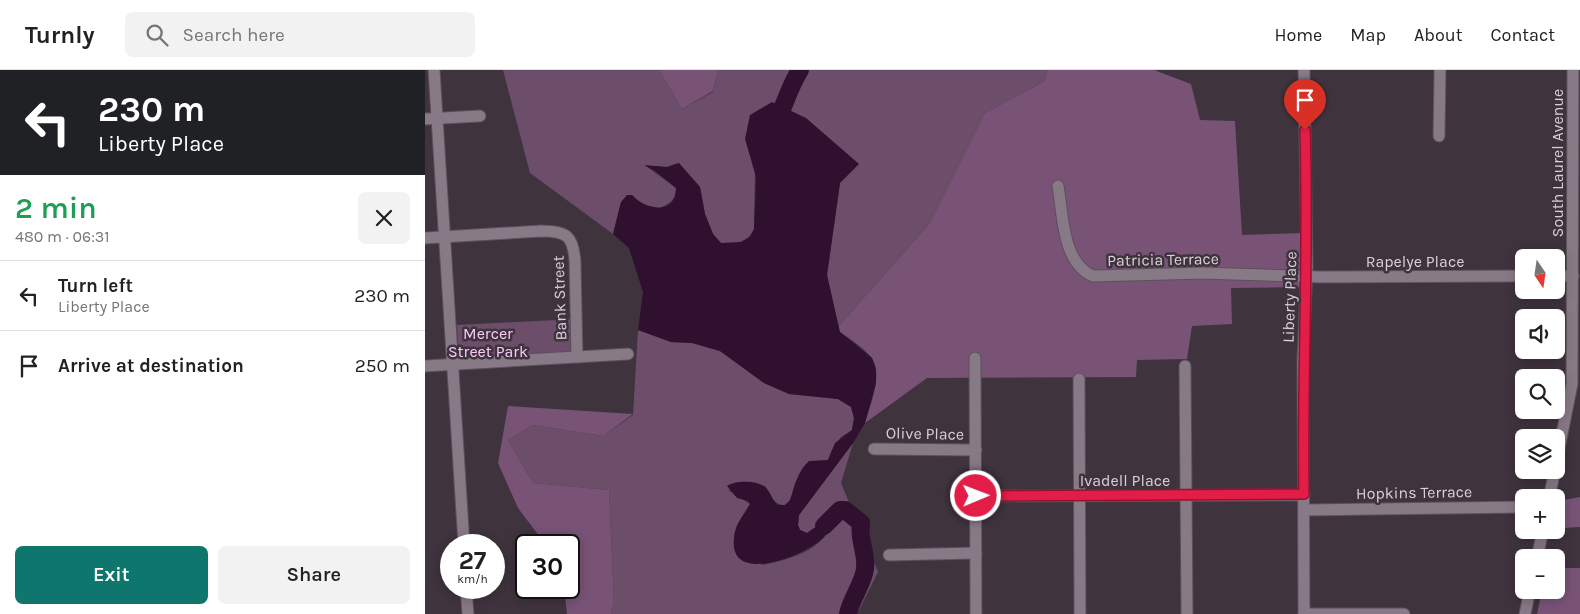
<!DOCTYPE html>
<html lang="en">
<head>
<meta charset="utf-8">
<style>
	body { margin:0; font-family:Karla,sans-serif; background:#f2f2f2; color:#222; height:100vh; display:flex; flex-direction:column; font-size:19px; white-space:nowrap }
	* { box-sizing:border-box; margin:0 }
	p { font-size:16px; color:#767676 }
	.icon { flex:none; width:28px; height:28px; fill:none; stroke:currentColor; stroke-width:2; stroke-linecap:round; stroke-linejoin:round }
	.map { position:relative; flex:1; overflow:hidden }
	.sheet { display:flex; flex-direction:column; background:#fff; width:425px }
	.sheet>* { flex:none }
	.guide { background:#202124; color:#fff; overflow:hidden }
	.needle { width:32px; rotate:167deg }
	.buttons { position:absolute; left:1090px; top:179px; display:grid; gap:10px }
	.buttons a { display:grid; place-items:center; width:50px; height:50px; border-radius:8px; background:#fff; box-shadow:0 2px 12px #0003; font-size:25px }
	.speed { position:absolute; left:15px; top:464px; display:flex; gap:10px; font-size:25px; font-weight:700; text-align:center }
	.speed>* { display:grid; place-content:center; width:65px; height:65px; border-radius:50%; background:#fff; box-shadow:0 2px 12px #0003; line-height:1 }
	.speed small { font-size:12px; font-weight:400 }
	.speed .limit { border:2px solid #111; border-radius:8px; background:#fff; color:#111 }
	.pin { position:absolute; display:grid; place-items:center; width:42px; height:42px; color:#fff; margin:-51px -21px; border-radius:50% 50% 50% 0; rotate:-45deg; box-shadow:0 0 5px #0007 }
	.pin .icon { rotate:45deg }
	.me { position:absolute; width:55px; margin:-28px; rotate:89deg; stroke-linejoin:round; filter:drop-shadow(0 0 4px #0008) }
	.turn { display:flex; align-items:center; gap:18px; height:105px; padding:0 15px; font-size:22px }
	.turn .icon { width:65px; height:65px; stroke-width:2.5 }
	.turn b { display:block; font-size:35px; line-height:42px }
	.round { display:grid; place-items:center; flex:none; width:52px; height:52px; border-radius:8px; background:#f2f2f2 }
	.headline { display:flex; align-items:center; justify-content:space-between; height:85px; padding:0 15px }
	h1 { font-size:30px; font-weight:600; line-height:38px; color:#1e9e55 }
	.action { display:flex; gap:10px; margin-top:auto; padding:10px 15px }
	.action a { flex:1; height:58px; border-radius:8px; background:#0f766e; color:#fff; font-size:20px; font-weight:600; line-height:58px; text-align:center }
	.action a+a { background:#f2f2f2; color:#222 }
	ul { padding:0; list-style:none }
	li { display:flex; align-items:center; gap:15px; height:70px; padding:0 15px; border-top:1px solid #e0e0e0 }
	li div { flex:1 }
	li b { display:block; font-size:19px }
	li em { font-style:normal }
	header { display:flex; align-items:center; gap:30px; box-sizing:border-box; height:70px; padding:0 25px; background:#fff; border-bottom:1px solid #e0e0e0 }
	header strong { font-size:24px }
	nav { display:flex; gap:28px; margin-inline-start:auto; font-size:18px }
	.search { width:350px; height:45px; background:#f2f2f2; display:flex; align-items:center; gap:12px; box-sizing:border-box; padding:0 18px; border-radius:8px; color:#767676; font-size:19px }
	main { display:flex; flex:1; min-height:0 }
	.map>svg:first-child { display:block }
</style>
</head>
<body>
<header>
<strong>Turnly</strong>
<div class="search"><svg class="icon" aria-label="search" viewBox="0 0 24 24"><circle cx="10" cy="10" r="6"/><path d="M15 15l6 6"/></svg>Search here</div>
<nav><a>Home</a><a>Map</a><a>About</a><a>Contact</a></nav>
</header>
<main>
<section class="sheet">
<div class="guide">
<div class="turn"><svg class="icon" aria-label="left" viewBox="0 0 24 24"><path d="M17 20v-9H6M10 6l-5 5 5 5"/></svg><div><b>230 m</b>Liberty Place</div></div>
</div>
<div class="headline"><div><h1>2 min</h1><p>480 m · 06:31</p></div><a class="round"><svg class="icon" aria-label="close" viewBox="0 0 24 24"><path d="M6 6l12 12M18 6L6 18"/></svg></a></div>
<ul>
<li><svg class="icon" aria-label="left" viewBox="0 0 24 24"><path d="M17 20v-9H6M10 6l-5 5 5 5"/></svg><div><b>Turn left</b><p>Liberty Place</p></div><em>230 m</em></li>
<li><svg class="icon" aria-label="arrive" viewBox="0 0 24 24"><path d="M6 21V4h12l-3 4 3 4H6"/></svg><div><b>Arrive at destination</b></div><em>250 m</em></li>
</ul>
<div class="action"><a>Exit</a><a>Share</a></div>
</section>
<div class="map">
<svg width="1155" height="544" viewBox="0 0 1155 544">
	<rect width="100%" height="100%" fill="#3f333e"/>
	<g fill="#6c4d6a">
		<path d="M 78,0 L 234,0 L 257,39 L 288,22 L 293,0 L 622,0 L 620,11 L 560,43 L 505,153 L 413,257 L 402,205 L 415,113 L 330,101 L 329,159 C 322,173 310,175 296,173 L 288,164 L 280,144 L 275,117 L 253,93 L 242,97 L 221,96 L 251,118 C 251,130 245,133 235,138 L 215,134 L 207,125 L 196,132 L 188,164 L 105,103 Z"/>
		<polygon points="150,249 152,285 34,289 32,255"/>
		<path d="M 213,260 L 246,272 L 267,273 L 295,281 L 339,313 L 364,324 L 413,329 L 426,337 L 429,348 L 427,360 L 416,367 L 407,380 L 403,390 L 393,392 L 388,391 L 370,413 L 365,431 L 360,435 C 348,435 346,425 340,416 L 303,420 L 325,434 L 312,455 L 309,466 L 337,495 C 358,491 386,484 400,466 C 406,459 410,450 414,442 L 382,463 L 375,460 L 373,455 L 374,445 L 428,373 L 416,413 L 453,502 L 432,544 L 186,544 L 189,532 L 184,420 L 108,413 L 83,370 L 108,355 L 178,366 L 208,345 Z"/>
	</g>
	<g fill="#785376">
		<polygon points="234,0 293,0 288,21 257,39"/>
		<path d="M 622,0 L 729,0 L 766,14 L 775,50 L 810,51 L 817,165 L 879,163 L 879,217 L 806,218 L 807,254 L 767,256 L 762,289 L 712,290 L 711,307 L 502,308 L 440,353 C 445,335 459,304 446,287 C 439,278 425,269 415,262 L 413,257 L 505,153 L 560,43 L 620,11 Z"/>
		<polygon points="83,336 208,344 178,366 108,355 83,370 108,413 184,420 189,532 186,544 142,544 139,518 144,518 144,475 121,475 93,438 73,393"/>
		<path d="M 1155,427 L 1155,457 L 1139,458 C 1129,450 1132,442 1133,431 Z"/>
		<polygon points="1131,498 1155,498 1155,544 1112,544 1117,520 1131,520"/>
	</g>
	<path fill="#2f102f" d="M 347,32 L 381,48 L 434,94 L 415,113 L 402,205 L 415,262 L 447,288 L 451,300 L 451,313 L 440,353 L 428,373 L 374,445 L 373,455 L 375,460 L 382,463 L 415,440 C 410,449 406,460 399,467 C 382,485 303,517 309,468 C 310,454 319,445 325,434 L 323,431 L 312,428 L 302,416 C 310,410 334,410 341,418 C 346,423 347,430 353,435 L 360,435 L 365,430 C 370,417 371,403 384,391 L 403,390 L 410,373 L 427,360 L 429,348 L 426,337 L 413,329 L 364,324 L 339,313 L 295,281 L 267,273 L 246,272 L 213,260 L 218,222 L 204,178 L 188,164 L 196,132 L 202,125 L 207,125 C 222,141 251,145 251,118 L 230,101 L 219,95 L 242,97 L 254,93 L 275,117 L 280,144 L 288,164 L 296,173 L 316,172 L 325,167 L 329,159 L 331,107 L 320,69 L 325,45 Z"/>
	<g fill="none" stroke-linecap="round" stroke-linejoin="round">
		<g stroke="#2f102f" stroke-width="18">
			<path d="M 348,58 C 359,39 363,19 375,0"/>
			<path d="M 399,456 L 415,440 L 420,440 L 436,453 C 433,470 442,482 440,499 C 438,514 426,529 423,544"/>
		</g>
		<defs>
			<g id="minor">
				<polyline points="9,0 39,475"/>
				<polyline points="0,49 55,46"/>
				<polyline points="1014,66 1015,0"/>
				<path d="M 633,116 C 638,144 637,193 668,206 L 778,203 L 896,207 L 1099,206"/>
				<path d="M 0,168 L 116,161 C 142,161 148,166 150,191 L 152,287"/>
				<polyline points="1131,206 1148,206"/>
				<polyline points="550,288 551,544"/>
				<polyline points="0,296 203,284"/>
				<polyline points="760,296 762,544"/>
				<polyline points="654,309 655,544"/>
				<polyline points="449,379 551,380"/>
				<polyline points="1131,394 1147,314 1148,0"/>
				<polyline points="551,426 879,425"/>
				<polyline points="1124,428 1130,400"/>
				<polyline points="879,440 1099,437"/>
				<polyline points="464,485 551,483"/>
				<polyline points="1112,488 1118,460"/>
				<polyline points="41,518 43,544"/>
				<polyline points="879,544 878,290 882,195 879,0"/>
				<polyline points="879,544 979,544"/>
				<polyline points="1100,544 1105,520"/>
			</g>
		</defs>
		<use href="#minor" stroke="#5b515b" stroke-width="13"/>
		<use href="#minor" stroke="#877986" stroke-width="11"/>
	</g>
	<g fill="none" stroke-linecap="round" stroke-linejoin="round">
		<defs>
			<path id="route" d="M 551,426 L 879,424 C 877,303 884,182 880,60"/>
		</defs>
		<use href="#route" stroke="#92132f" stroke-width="12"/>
		<use href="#route" stroke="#e11d48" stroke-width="9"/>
	</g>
	<g text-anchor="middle" stroke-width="5" stroke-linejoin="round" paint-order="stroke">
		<g font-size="16" fill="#d8d0d8" stroke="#3f333e">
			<text transform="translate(1132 93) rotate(-90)" y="6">South Laurel Avenue</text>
			<text transform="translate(738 189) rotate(-1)" y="6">Patricia Terrace</text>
			<text x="990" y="197">Rapelye Place</text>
			<text transform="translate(864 227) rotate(-88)" y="6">Liberty Place</text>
			<text transform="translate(134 228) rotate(-92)" y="6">Bank Street</text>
			<text transform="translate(500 363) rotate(1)" y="6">Olive Place</text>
			<text x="700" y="416">Ivadell Place</text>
			<text transform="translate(989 422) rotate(-1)" y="6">Hopkins Terrace</text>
		</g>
		<g font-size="16" fill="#fbcbf8" stroke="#3f333e">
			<text x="63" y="269">Mercer<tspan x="63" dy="18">Street Park</tspan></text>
		</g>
	</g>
</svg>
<div class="buttons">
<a><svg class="needle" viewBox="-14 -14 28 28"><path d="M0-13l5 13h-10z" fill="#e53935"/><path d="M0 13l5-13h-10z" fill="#767676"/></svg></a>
<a><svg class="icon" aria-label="sound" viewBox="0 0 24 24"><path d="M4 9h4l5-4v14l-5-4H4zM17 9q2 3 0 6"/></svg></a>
<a><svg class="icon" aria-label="search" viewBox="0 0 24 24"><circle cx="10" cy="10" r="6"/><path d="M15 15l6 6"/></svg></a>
<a><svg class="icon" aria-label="layers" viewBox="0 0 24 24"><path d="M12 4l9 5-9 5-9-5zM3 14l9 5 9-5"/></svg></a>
<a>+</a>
<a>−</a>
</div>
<div class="speed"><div>27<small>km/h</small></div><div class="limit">30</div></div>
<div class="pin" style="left:880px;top:60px;background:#d93025"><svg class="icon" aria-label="arrive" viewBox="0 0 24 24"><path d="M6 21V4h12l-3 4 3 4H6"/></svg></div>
<svg class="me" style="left:551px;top:426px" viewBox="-20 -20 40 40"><circle r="17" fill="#e11d48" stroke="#fff" stroke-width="3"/><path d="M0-11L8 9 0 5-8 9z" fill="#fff"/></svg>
</div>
</main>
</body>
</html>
